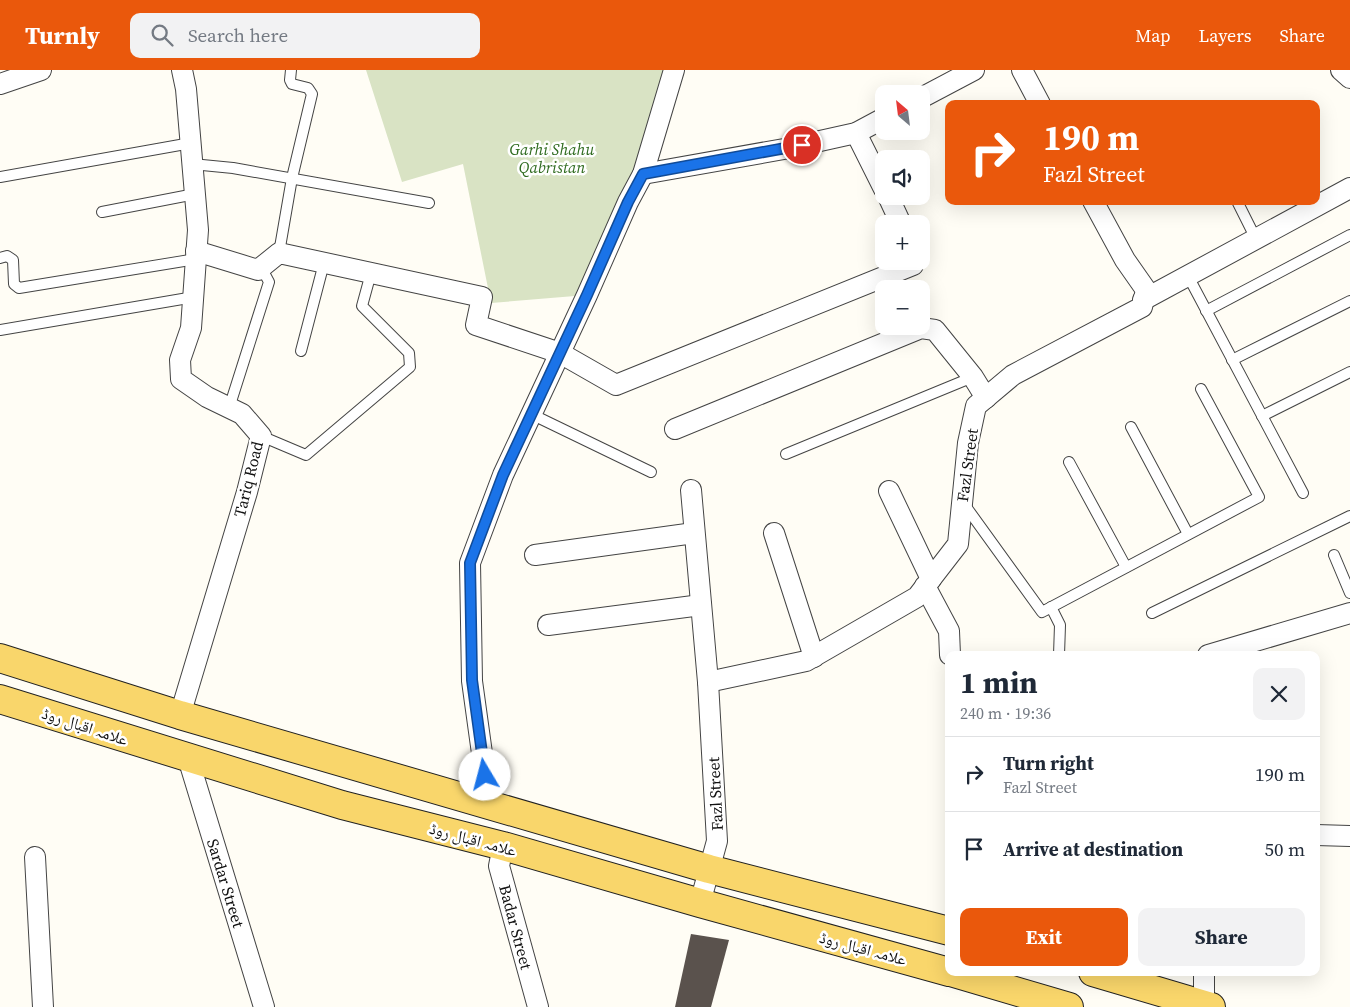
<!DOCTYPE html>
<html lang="en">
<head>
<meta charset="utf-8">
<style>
	body { margin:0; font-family:"Source Serif 4","Noto Naskh Arabic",serif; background:#f2f2f3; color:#1f2937; height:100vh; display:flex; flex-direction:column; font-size:19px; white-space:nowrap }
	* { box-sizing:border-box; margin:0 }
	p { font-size:16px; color:#747a83 }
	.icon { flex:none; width:28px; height:28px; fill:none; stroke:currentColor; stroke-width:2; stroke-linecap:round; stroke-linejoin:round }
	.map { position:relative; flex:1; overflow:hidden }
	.details { position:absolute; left:945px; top:581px; width:375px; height:325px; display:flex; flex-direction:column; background:#fff; border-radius:10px; box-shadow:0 5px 20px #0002 }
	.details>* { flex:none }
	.hud { position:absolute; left:945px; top:30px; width:375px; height:105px; border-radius:10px; box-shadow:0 5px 20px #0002; background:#ea580c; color:#fff; overflow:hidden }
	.needle { width:32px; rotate:332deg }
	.fabs { position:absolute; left:875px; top:15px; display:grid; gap:10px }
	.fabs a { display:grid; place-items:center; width:55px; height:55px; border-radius:10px; background:#fff; box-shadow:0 5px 20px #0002; font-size:25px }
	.pin { position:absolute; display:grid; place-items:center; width:42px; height:42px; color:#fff; margin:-21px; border:2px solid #fff; border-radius:50%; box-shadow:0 1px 5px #0007 }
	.me { position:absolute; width:55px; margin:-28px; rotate:352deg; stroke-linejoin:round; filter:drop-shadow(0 0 4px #0008) }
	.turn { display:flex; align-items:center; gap:18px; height:105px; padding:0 15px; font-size:22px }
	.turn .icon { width:65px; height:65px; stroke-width:2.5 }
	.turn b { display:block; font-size:35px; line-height:42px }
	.round { display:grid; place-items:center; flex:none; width:52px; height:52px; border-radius:10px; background:#f2f2f3 }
	.head { display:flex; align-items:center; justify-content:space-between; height:85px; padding:0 15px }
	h1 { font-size:30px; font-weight:700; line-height:38px }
	.action { display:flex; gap:10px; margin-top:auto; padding:10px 15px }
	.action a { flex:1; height:58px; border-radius:10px; background:#ea580c; color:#fff; font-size:20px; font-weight:700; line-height:58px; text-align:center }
	.action a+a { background:#f2f2f3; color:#1f2937 }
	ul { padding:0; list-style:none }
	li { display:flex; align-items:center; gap:15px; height:75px; padding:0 15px; border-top:1px solid #e0e1e3 }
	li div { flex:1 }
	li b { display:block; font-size:19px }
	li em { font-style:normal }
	header { display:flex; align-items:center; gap:30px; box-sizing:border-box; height:70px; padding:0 25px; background:#ea580c; color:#fff }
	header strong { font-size:24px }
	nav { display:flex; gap:28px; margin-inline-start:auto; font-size:18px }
	.search { width:350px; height:45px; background:#f2f2f3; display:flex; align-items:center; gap:12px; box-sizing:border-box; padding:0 18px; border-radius:10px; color:#747a83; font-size:19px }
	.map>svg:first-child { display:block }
</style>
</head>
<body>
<header>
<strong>Turnly</strong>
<div class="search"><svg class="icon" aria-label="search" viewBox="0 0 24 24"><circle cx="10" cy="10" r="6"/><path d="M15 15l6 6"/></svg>Search here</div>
<nav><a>Map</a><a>Layers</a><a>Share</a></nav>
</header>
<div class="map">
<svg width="1350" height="937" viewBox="0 0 1350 937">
	<rect width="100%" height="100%" fill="#fffdf5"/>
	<polygon fill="#d9e3c4" points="366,0 674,0 587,225 491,233 463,94 402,112"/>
	<polygon fill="#5a524d" points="691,864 729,870 711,937 675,937"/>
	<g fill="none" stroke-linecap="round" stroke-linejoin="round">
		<defs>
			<g id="lane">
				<polyline points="192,94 233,98 429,133"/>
				<polyline points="0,107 191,73"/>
				<polyline points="1237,131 1256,169"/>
				<polyline points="102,142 195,124"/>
				<polyline points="279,183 292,108 312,24 308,18 292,14 290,10 291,0"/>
				<polyline points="0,188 7,186 13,190 14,214 19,218 196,189"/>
				<polyline points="1188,206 1303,423"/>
				<polyline points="1206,241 1350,165"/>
				<polyline points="0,260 194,227"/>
				<polyline points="301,281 324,193"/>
				<polyline points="1232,290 1350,231"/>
				<polyline points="229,338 269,212 261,197"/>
				<polyline points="531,344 651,402"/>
				<polyline points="1262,346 1350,302"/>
				<polyline points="1131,357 1188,464"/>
				<polyline points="261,366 306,385 410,297 409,283 362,236 371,203"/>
				<polyline points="786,384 973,307"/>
				<polyline points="1069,392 1126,497"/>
				<polyline points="964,434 1042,542 1259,427 1201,319"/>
				<polyline points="1334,485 1350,523"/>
				<polyline points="1051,537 1060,555 1059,585"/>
				<polyline points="1152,543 1350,446"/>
			</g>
			<g id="street">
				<polyline points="1022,0 1040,34"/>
				<polyline points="1341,0 1350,8"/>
				<polyline points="0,14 41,0"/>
				<polyline points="921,28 974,0"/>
				<polyline points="856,63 884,119"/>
				<polyline points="643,104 784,79 856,63 884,48"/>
				<polyline points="888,126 901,154"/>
				<polyline points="196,181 258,200 279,183 482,227 476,255 560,283 616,315 913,195 914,191"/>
				<polyline points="1143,230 1350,118"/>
				<polyline points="675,359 921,258 935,260 973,307 986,328"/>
				<polyline points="691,420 708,612 717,771 700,833"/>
				<polyline points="889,421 931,509"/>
				<polyline points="774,463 814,587"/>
				<polyline points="535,485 694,463"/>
				<polyline points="925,516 949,561 950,585"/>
				<polyline points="548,555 701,535"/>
				<polyline points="1208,585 1350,543"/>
				<polyline points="708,612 806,591 917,527 958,474 968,373 976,336 1013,305 1142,237 1146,220 1125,190 1093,131"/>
				<polyline points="180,645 247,422 261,366 242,344 207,327 181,309 180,290 191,258 198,160 186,19 182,0"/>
				<polyline points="188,688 264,937"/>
				<polyline points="480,732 485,705 472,611 470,493 503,405 587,225 628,132 643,104 674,0"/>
				<polyline points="1316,765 1350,766"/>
				<polyline points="503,776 499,796 538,937"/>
				<polyline points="35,787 43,937"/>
				<polyline points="1204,935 1204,902"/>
			</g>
			<g id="primary">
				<polyline points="0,588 180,645 709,799 949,861"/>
				<polyline points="0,629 342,735 503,776 700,833 949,902"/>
				<polyline points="951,902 1069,937"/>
				<polyline points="1093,902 1211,937"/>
			</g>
		</defs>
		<use href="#lane" stroke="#444" stroke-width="12"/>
		<use href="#street" stroke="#444" stroke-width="22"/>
		<use href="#primary" stroke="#222" stroke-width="30"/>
		<use href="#lane" stroke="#fff" stroke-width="10"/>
		<use href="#street" stroke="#fff" stroke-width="20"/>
		<use href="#primary" stroke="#f9d66b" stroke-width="28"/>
	</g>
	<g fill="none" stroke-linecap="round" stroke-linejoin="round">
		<defs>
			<polyline id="route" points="485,705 472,610 470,493 503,405 587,225 628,132 643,104 802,75"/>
		</defs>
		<use href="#route" stroke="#114b97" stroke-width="12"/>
		<use href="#route" stroke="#1a73e8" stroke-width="9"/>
	</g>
	<g text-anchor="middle" stroke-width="5" stroke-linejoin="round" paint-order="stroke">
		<g font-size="16" font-style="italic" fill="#2f6b1f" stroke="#fff">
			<text x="552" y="85">Garhi Shahu<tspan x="552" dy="18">Qabristan</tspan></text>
		</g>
		<g font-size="16" fill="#111" stroke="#fff">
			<text transform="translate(967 395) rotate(-82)" y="6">Fazl Street</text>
			<text transform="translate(248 409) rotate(-76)" y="6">Tariq Road</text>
			<text transform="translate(85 656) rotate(18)" y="6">علامہ اقبال روڈ</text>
			<text transform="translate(715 724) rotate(-93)" y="6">Fazl Street</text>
			<text transform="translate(473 769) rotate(15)" y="6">علامہ اقبال روڈ</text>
			<text transform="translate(226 813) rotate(73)" y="6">Sardar Street</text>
			<text transform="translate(516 857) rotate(75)" y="6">Badar Street</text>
			<text transform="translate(863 878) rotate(15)" y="6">علامہ اقبال روڈ</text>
		</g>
	</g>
</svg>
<div class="fabs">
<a><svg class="needle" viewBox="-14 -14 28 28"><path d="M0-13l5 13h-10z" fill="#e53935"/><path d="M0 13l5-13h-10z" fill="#747a83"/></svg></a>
<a><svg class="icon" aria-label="sound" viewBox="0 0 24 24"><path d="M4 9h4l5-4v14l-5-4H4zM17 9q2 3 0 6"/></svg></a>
<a>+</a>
<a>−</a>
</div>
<div class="pin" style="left:802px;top:75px;background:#d93025"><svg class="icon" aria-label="arrive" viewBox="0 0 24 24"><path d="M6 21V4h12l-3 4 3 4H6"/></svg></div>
<svg class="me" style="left:485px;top:705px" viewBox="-20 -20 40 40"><circle r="19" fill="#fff"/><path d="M0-13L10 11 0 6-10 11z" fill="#1a73e8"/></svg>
<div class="hud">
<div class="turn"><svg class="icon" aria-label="right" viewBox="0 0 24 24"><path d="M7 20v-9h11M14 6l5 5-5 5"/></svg><div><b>190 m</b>Fazl Street</div></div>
</div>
<section class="details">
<div class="head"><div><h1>1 min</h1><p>240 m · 19:36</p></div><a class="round"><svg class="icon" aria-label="close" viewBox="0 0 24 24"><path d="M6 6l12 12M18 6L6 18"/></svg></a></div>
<ul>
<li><svg class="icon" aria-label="right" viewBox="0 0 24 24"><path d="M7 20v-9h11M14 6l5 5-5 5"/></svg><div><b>Turn right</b><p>Fazl Street</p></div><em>190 m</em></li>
<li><svg class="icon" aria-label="arrive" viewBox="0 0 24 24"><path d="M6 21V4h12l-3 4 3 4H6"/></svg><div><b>Arrive at destination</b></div><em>50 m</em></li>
</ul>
<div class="action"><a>Exit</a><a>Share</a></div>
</section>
</div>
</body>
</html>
